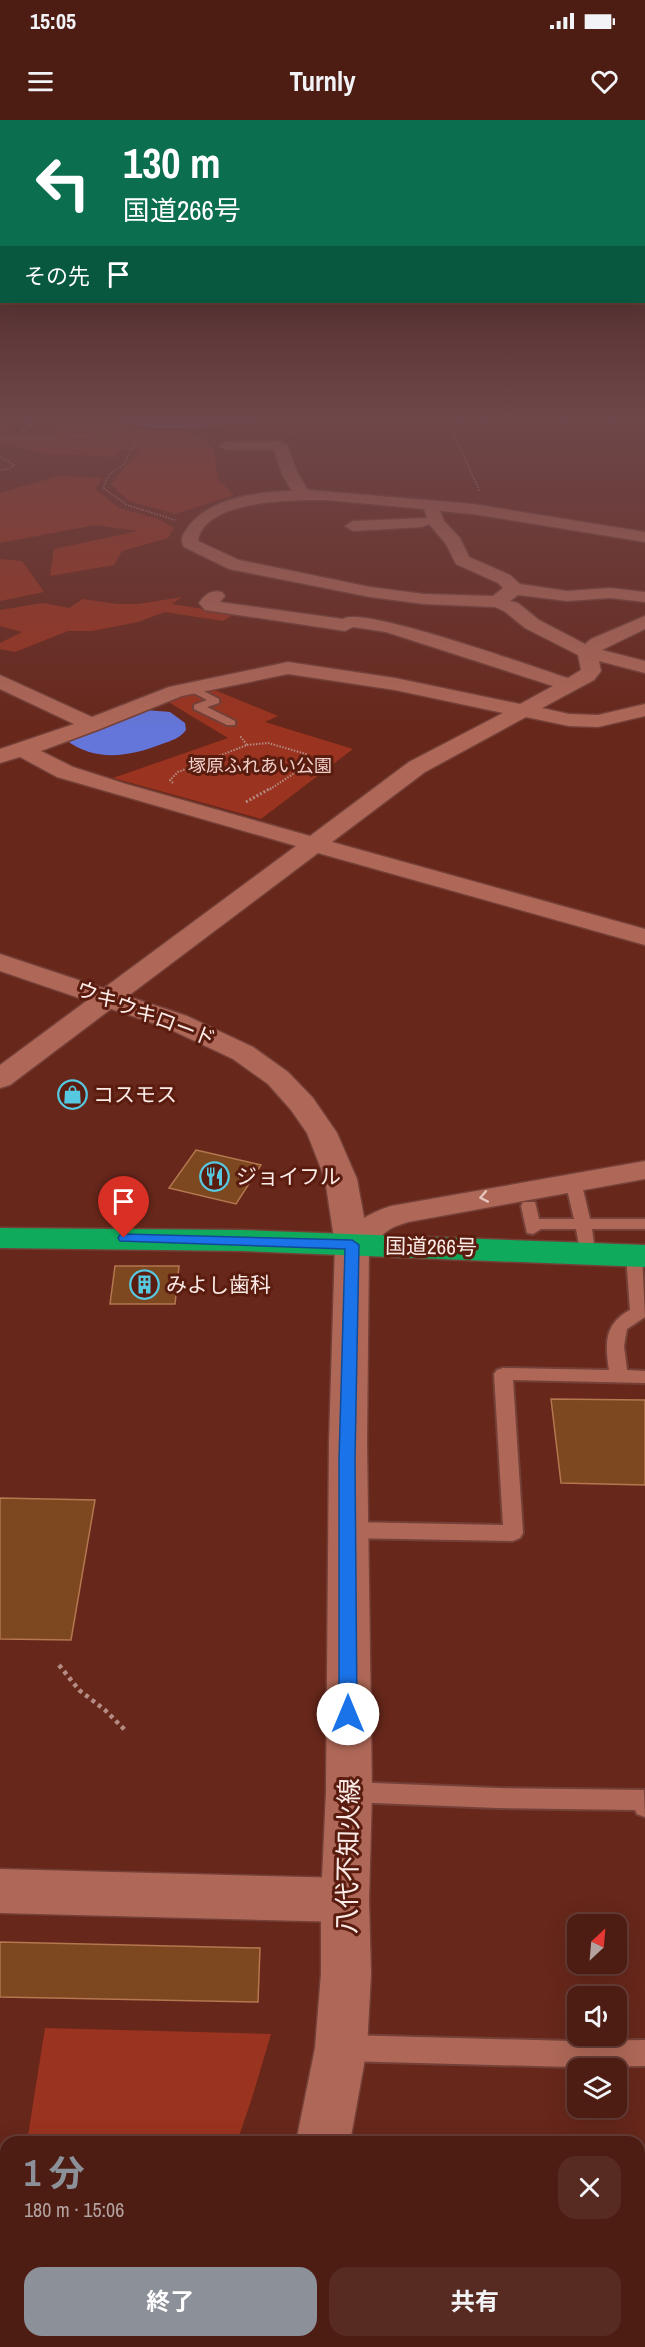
<!DOCTYPE html>
<html lang="ja">
<head>
<meta charset="utf-8">
<style>
	body { margin:0; font-family:"Archivo Narrow","Noto Sans JP",sans-serif; background:#572a22; color:#f1f3f6; height:100vh; display:flex; flex-direction:column; font-size:22px; white-space:nowrap }
	* { box-sizing:border-box; margin:0 }
	p { font-size:20px; color:#b3a2a0 }
	.icon { flex:none; width:33px; height:33px; fill:none; stroke:currentColor; stroke-width:2; stroke-linecap:round; stroke-linejoin:round }
	.map { position:relative; flex:1; overflow:hidden }
	.details { position:absolute; left:0px; top:2016px; width:645px; height:212px; display:flex; flex-direction:column; background:#4d1d14; border-radius:18px 18px 0 0; box-shadow:0 6px 24px #0002,0 0 0 2px #643b34 }
	.details>* { flex:none }
	.guide { position:absolute; left:0px; top:0px; width:645px; height:183px; box-shadow:0 6px 24px #0002,0 0 0 2px #643b34; background:#0b6e4f; color:#fff; overflow:hidden }
	.needle { width:39px; rotate:26deg }
	.buttons { position:absolute; left:567px; top:1794px; display:grid; gap:12px }
	.buttons a { display:grid; place-items:center; width:60px; height:60px; border-radius:12px; background:#4d1d14; box-shadow:0 6px 24px #0002,0 0 0 2px #643b34; font-size:30px }
	.pin { position:absolute; display:grid; place-items:center; width:51px; height:51px; color:#fff; margin:-62px -26px; border-radius:50% 50% 50% 0; rotate:-45deg; box-shadow:0 0 6px #0007 }
	.pin .icon { rotate:45deg }
	.me { position:absolute; width:66px; margin:-33px; rotate:0deg; stroke-linejoin:round; filter:drop-shadow(0 0 4px #0008) }
	.turn { display:flex; align-items:center; gap:21px; height:126px; padding:0 24px; font-size:27px }
	.turn .icon { width:78px; height:78px; stroke-width:2.5 }
	.turn b { display:block; font-size:42px; line-height:51px }
	.then { display:flex; align-items:center; height:57px; padding:0 24px; background:#0003; gap:12px; font-size:22px }
	.round { display:grid; place-items:center; flex:none; width:63px; height:63px; border-radius:18px; background:#572a22 }
	.summary { display:flex; align-items:center; justify-content:space-between; height:102px; padding:0 24px }
	h1 { font-size:36px; font-weight:700; line-height:45px; color:#8c9099 }
	.primary-button { display:flex; gap:12px; margin-top:auto; padding:12px 24px }
	.primary-button a { flex:1; height:69px; border-radius:18px; background:#8c9099; color:#fff; font-size:24px; font-weight:700; line-height:69px; text-align:center }
	.primary-button a+a { background:#572a22; color:#f1f3f6 }
	.status { display:flex; justify-content:space-between; align-items:center; height:42px; padding:0 30px; background:#4d1d14; direction:ltr }
	.status svg { height:16px; fill:currentColor }
	header { display:flex; justify-content:space-between; align-items:center; height:78px; padding:0 24px; background:#4d1d14; font-size:27px; font-weight:700 }
	.map>svg:first-child { display:block }
</style>
</head>
<body>
<div class="status"><b>15:05</b><svg viewBox="0 0 49 12"><path d="M0 12V9h3v3zM5 12V6h3v6zM10 12V3h3v9zM15 12V0h3v12zM26 1h20v11H26zM47 4h2v5h-2z"/></svg></div>
<header><svg class="icon" aria-label="menu" viewBox="0 0 24 24"><path d="M4 6h16M4 12h16M4 18h16"/></svg>Turnly<svg class="icon" aria-label="heart" viewBox="0 0 24 24"><path d="M12 20l-8-8c-3-5 5-10 8-4 3-6 11-1 8 4z"/></svg></header>
<div class="map">
<svg width="645" height="2227" viewBox="0 0 645 2227">
	<rect width="100%" height="100%" fill="#67271b"/>
	<g fill="#9a331f">
		<polygon points="0,298 25,298 4,315 46,316 71,298 103,298 126,308 152,311 184,311 205,319 214,332 218,359 234,375 175,394 129,381 111,364 140,329 120,330 115,337 42,333 0,324"/>
		<polygon points="58,356 102,358 95,369 119,388 158,399 174,408 168,418 122,431 114,445 50,456 54,429 138,411 95,405 0,423 0,373"/>
		<polygon points="0,439 22,441 44,472 0,481"/>
		<polygon points="182,477 172,484 234,494 223,501 165,492 138,502 92,511 68,511 15,532 0,529 0,523 22,512 0,506 0,490 43,483 69,488 83,479 117,484 138,484"/>
		<polygon points="210,568 278,596 265,602 353,629 261,699 113,658 228,618 165,580"/>
		<polygon points="45,1908 271,1914 252,1978 237,2022 27,2022"/>
	</g>
	<g fill="#6476da">
		<path d="M 114,298 L 253,298 L 251,302 C 206,305 158,316 114,298 Z"/>
		<path d="M 146,590 L 170,592 L 185,603 L 186,610 C 180,618 171,621 162,624 C 129,637 95,642 66,620 Z"/>
	</g>
	<g fill="#7d4720" stroke="#b4774f" stroke-width="1.5">
		<polygon points="196,1030 261,1045 236,1084 169,1068"/>
		<polygon points="115,1146 179,1146 175,1184 110,1184"/>
		<polygon points="551,1279 645,1280 645,1365 561,1363"/>
		<polygon points="0,1378 95,1380 71,1520 0,1519"/>
		<polygon points="0,1822 260,1828 258,1882 0,1877"/>
	</g>
	<g fill="none" stroke-linecap="round" stroke-linejoin="round">
		<defs>
			<g id="lane">
				<polygon points="192,565 219,579 219,583 207,587 235,601 235,605 227,605 194,589 194,585 207,580 188,570 188,566"/>
				<polygon points="573,1056 581,1061 590,1099 645,1099 645,1109 592,1109 595,1132 593,1136 581,1136 576,1109 541,1109 533,1114 527,1113 521,1086 523,1082 535,1082 539,1099 574,1099 565,1061"/>
				<path d="M 634,1130 L 640,1131 L 642,1135 L 645,1197 L 627,1209 L 624,1226 L 627,1250 L 645,1251 L 645,1263 L 513,1260 L 523,1413 L 520,1418 L 513,1421 L 347,1418 L 340,1415 L 337,1410 L 340,1405 L 347,1402 L 503,1405 L 494,1254 L 497,1250 L 503,1248 L 609,1250 C 605,1224 604,1204 630,1190 L 626,1135 L 628,1131 Z"/>
				<polygon points="350,1662 497,1668 644,1670 645,1697 637,1694 635,1690 497,1688 350,1682 342,1679 339,1672 342,1665"/>
				<polygon points="345,1915 571,1921 645,1920 645,1946 571,1947 345,1941 336,1937 332,1928 336,1919"/>
				<polygon points="0,2075 6,2077 6,2105 0,2103"/>
			</g>
			<g id="street">
				<path d="M 280,321 L 287,325 L 298,354 L 308,370 L 473,384 L 645,412 L 645,422 L 473,394 L 440,391 L 444,401 L 460,418 L 469,437 L 510,455 L 520,464 L 567,471 L 610,468 L 645,472 L 645,482 L 610,478 L 567,481 L 518,475 L 510,481 L 518,483 L 539,500 L 585,524 L 591,519 L 645,496 L 645,509 L 602,530 L 645,541 L 645,553 L 599,541 L 601,551 L 594,560 L 542,588 L 569,594 L 598,595 L 645,584 L 645,596 L 598,607 L 569,606 L 526,597 L 425,652 L 332,722 L 645,809 L 645,825 L 318,733 L 10,965 L 0,968 L 0,945 L 296,726 L 57,657 L 20,637 L 0,643 L 0,629 L 74,604 L 0,569 L 0,555 L 92,597 L 169,567 L 288,542 L 395,558 L 520,584 L 553,566 L 386,512 L 353,507 L 345,511 L 205,490 L 199,483 C 205,474 212,469 222,472 L 225,476 L 220,482 L 343,499 C 362,485 536,548 568,558 L 581,550 L 578,535 L 525,508 L 504,491 L 495,487 L 424,484 L 370,477 L 229,449 L 184,427 C 180,420 182,416 186,410 C 208,377 257,372 292,371 L 282,354 L 274,330 L 226,330 L 219,326 L 226,322 ZM 326,380 L 424,389 L 427,398 L 353,401 L 345,406 L 353,411 L 422,407 L 429,404 L 446,424 L 456,444 L 498,463 L 503,468 L 493,476 L 424,474 L 370,467 L 239,440 L 198,421 C 204,379 296,380 326,380 ZM 288,554 L 395,570 L 503,593 L 409,642 L 310,716 L 126,664 L 73,647 L 41,631 L 100,609 L 182,576 Z"/>
				<path d="M 645,1041 L 645,1059 L 408,1102 C 403,1104 398,1105 394,1107 C 372,1118 370,1140 340,1132 L 335,1125 C 348,1105 369,1093 391,1086 Z"/>
				<polygon points="0,1749 345,1758 362,1764 369,1780 362,1796 345,1802 0,1793"/>
			</g>
			<g id="secondary">
				<polygon points="0,834 187,896 253,927 288,952 313,978 337,1013 357,1059 369,1125 367,1322 372,1672 369,1780 371,1854 367,1928 350,2022 296,2022 315,1928 321,1854 321,1780 326,1672 329,1322 335,1125 325,1059 307,1013 291,990 268,964 233,939 167,908 0,851"/>
				<polygon points="237,2222 295,2222 294,2227 236,2227"/>
			</g>
			<polygon id="highway" points="0,1108 242,1110 645,1125 645,1147 242,1131 0,1128"/>
		</defs>
		<use href="#lane" stroke="#744038" stroke-width="4"/>
		<use href="#street" stroke="#744038" stroke-width="3"/>
		<use href="#secondary" stroke="#744038" stroke-width="3"/>
		<use href="#highway" stroke="#744038" stroke-width="3"/>
		<g stroke="#b48c84" stroke-width="1.5" stroke-dasharray="1.5 1.5" stroke-linecap="butt">
			<polyline points="447,298 480,372"/>
			<polyline points="449,303 645,301"/>
			<polyline points="294,314 297,312 298,298"/>
			<polyline points="0,318 42,319 106,314 135,321 124,344 109,355 103,368 127,385 175,400"/>
			<polyline points="0,337 14,345 9,349 0,350"/>
		</g>
		<g stroke="#b48c84" stroke-width="2" stroke-dasharray="1.5 1.5" stroke-linecap="butt">
			<polyline points="247,625 268,623 306,634 310,638 308,644 269,670"/>
			<polyline points="173,663 170,660 178,652 247,625 240,616"/>
		</g>
		<polyline stroke="#b48c84" stroke-width="3" stroke-dasharray="2 2" stroke-linecap="butt" points="246,682 271,668"/>
		<polyline stroke="#b48c84" stroke-width="4.5" stroke-dasharray="4 4" stroke-linecap="butt" points="59,1545 79,1570 105,1590 125,1610"/>
		<use href="#lane" fill="#af6858" fill-rule="evenodd"/>
		<use href="#street" fill="#af6858" fill-rule="evenodd"/>
		<use href="#secondary" fill="#af6858" fill-rule="evenodd"/>
		<use href="#highway" fill="#10aa5c" fill-rule="evenodd"/>
		<defs>
			<polyline id="rail" points="23,311 39,298"/>
		</defs>
		<use href="#rail" stroke="#ebd5d0" stroke-width="3"/>
		<use href="#rail" stroke="#5b1c10" stroke-width="2" stroke-dasharray="7" stroke-linecap="butt"/>
	</g>
	<defs><path id="oneway-chevron" d="M-2-3.5L2.5 0L-2 3.5" fill="none" stroke-width="1.6" stroke-linecap="round" stroke-linejoin="round" transform="scale(1.5)"/></defs>
	<use stroke="#e4c4bc" href="#oneway-chevron" transform="translate(484 1077) rotate(169)"/>
	<linearGradient id="sky" x2="0" y2="1"><stop stop-color="#39150f"/><stop offset="0.49" stop-color="#6e474a"/><stop offset="1" stop-color="#6e474a" stop-opacity="0"/></linearGradient>
	<rect width="645" height="610" fill="url(#sky)"/>
	<polygon fill="#1a73e8" stroke="#114b97" stroke-width="1.5" points="124,1114 352,1120 359,1125 355,1340 357,1594 355,1600 348,1602 342,1600 339,1594 339,1340 345,1129 120,1121 118,1118 120,1115"/>
	<defs>
		<symbol id="shop-ring" viewBox="-11 -11 22 22"><circle r="9.5" fill="#5b1c10" stroke="#56c9e0" stroke-width="1.5"/><path d="M-5-2.5h2.3a2.7 3.5 0 0 1 5.4 0H5L5.5 6h-11ZM-1.5-2.5h3a1.5 2.3 0 0 0-3 0Z" fill="#56c9e0"/></symbol>
		<symbol id="restaurant-ring" viewBox="-11 -11 22 22"><circle r="9.5" fill="#5b1c10" stroke="#56c9e0" stroke-width="1.5"/><path d="M-5-6h1v4h1v-4h1v4h1v-4h1v5L-1.5 .5V6h-2V.5L-5-1ZM5-6V6H3V1.5H1.5Q1.5-4 5-6Z" fill="#56c9e0"/></symbol>
		<symbol id="building-ring" viewBox="-11 -11 22 22"><circle r="9.5" fill="#5b1c10" stroke="#56c9e0" stroke-width="1.5"/><path d="M-4-6H4V6H1V3H-1V6H-4ZM-2.5-4.3h1.7v1.8h-1.7ZM.8-4.3h1.7v1.8H.8ZM-2.5-1h1.7V.8h-1.7ZM.8-1h1.7V.8H.8Z" fill="#56c9e0"/></symbol>
	</defs>
	<g fill-rule="evenodd">
		<use href="#shop-ring" x="56" y="958" width="33" height="33"/>
		<use href="#restaurant-ring" x="198" y="1040" width="33" height="33"/>
		<use href="#building-ring" x="128" y="1148" width="33" height="33"/>
	</g>
	<g text-anchor="middle" stroke-width="6" stroke-linejoin="round" paint-order="stroke">
		<g font-size="18" fill="#f0d1ca" stroke="#5b1c10">
			<text x="260" y="652">塚原ふれあい公園</text>
		</g>
		<g font-size="21" fill="#fbebe7" stroke="#5b1c10">
			<text transform="translate(146 894) rotate(21)" y="7">ウキウキロード</text>
			<text transform="translate(431 1127) rotate(1)" y="7">国道266号</text>
		</g>
		<g font-size="21" fill="#fbebe7" stroke="#5b1c10" text-anchor="start">
			<text x="93" y="982">コスモス</text>
			<text x="236" y="1064">ジョイフル</text>
			<text x="166" y="1172">みよし歯科</text>
		</g>
		<g font-size="26" fill="#fbebe7" stroke="#5b1c10">
			<text transform="translate(348 1736) rotate(-89)" y="9">八代不知火線</text>
		</g>
	</g>
</svg>
<div class="buttons">
<a><svg class="needle" viewBox="-14 -14 28 28"><path d="M0-13l5 13h-10z" fill="#e53935"/><path d="M0 13l5-13h-10z" fill="#b3a2a0"/></svg></a>
<a><svg class="icon" aria-label="sound" viewBox="0 0 24 24"><path d="M4 9h4l5-4v14l-5-4H4zM17 9q2 3 0 6"/></svg></a>
<a><svg class="icon" aria-label="layers" viewBox="0 0 24 24"><path d="M12 4l9 5-9 5-9-5zM3 14l9 5 9-5"/></svg></a>
</div>
<div class="pin" style="left:124px;top:1118px;background:#d93025"><svg class="icon" aria-label="arrive" viewBox="0 0 24 24"><path d="M6 21V4h12l-3 4 3 4H6"/></svg></div>
<svg class="me" style="left:348px;top:1594px" viewBox="-20 -20 40 40"><circle r="19" fill="#fff"/><path d="M0-13L10 11 0 6-10 11z" fill="#1a73e8"/></svg>
<div class="guide">
<div class="turn"><svg class="icon" aria-label="left" viewBox="0 0 24 24"><path d="M17 20v-9H6M10 6l-5 5 5 5"/></svg><div><b>130 m</b>国道266号</div></div>
<div class="then">その先<svg class="icon" aria-label="arrive" viewBox="0 0 24 24"><path d="M6 21V4h12l-3 4 3 4H6"/></svg></div>
</div>
<section class="details">
<div class="summary"><div><h1>1 分</h1><p>180 m · 15:06</p></div><a class="round"><svg class="icon" aria-label="close" viewBox="0 0 24 24"><path d="M6 6l12 12M18 6L6 18"/></svg></a></div>
<div class="primary-button"><a>終了</a><a>共有</a></div>
</section>
</div>
</body>
</html>
